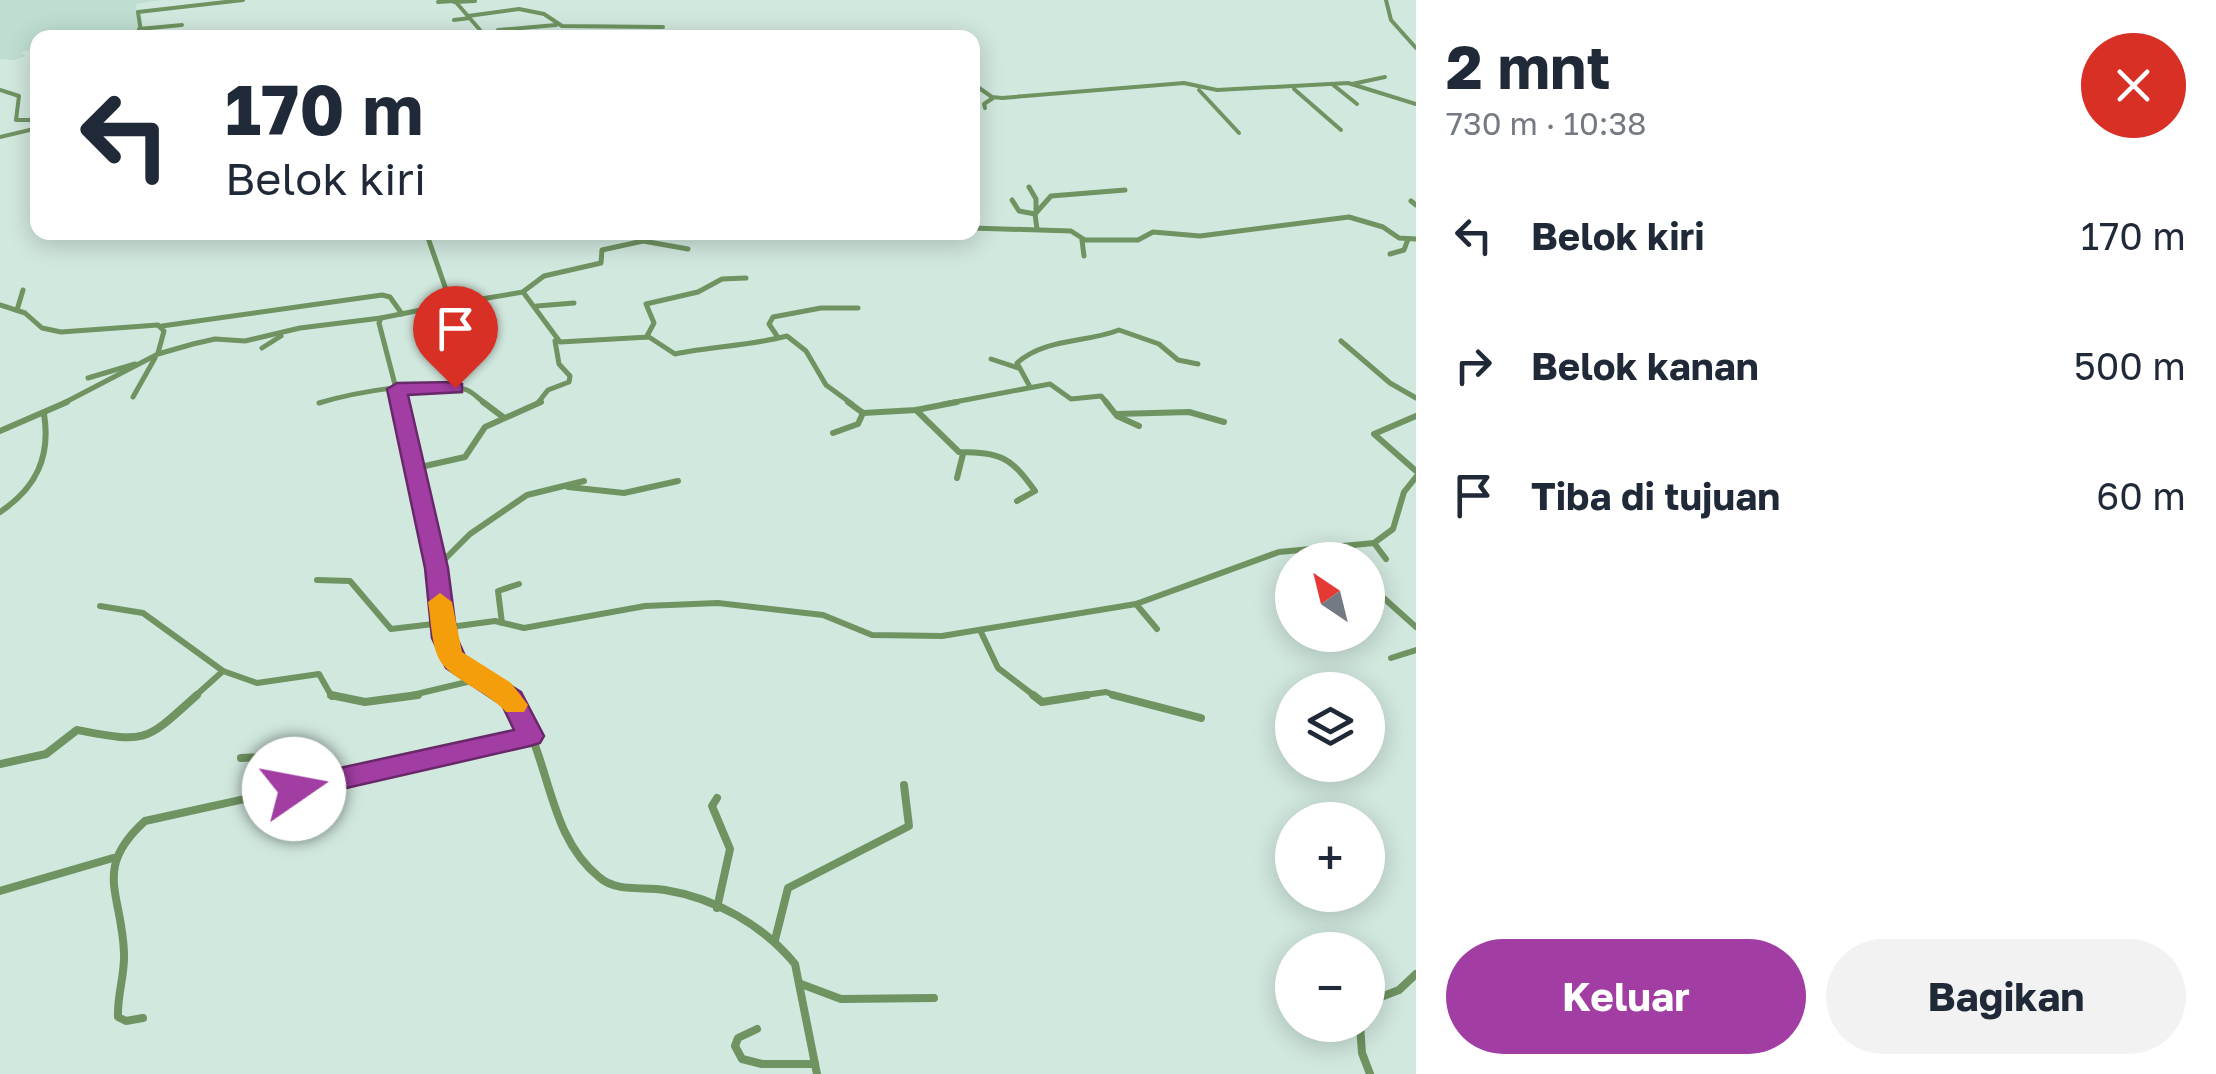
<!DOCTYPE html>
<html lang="id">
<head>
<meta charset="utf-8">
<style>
	body { margin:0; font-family:"Golos Text",sans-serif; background:#f2f2f3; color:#1f2937; height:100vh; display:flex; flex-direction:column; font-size:38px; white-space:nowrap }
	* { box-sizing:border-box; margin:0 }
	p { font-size:32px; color:#747a83 }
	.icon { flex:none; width:55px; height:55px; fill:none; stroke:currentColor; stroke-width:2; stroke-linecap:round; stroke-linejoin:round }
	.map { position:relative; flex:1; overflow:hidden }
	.details { display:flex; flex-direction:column; background:#fff; width:800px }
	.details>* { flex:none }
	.banner { position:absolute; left:30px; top:30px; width:950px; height:210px; border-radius:20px; box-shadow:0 5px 25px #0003; background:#fff; color:#1f2937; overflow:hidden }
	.needle { width:65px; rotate:325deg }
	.buttons { position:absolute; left:1275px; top:542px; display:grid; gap:20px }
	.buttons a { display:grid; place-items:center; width:110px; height:110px; border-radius:50%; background:#fff; box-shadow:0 5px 25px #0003; font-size:50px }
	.pin { position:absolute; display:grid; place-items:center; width:85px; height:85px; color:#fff; margin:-102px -42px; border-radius:50% 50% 50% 0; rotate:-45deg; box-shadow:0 0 10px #0007 }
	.pin .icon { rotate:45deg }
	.me { position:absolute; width:110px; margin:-55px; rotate:78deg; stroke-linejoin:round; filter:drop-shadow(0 0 8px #0008) }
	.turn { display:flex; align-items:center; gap:35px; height:210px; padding:0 30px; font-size:45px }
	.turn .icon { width:130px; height:130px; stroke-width:2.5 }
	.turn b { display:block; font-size:70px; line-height:85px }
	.round { display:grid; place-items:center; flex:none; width:105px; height:105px; border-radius:52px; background:#f2f2f3 }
	.headline { display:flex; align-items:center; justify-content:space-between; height:170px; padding:0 30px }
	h1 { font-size:60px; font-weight:700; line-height:75px }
	.cta { display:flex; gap:20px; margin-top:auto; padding:20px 30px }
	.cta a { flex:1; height:115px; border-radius:60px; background:#a13da3; color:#fff; font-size:40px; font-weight:700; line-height:115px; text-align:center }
	.cta a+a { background:#f2f2f3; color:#1f2937 }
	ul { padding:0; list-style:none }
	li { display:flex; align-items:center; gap:30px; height:130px; padding:0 30px }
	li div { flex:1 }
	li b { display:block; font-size:38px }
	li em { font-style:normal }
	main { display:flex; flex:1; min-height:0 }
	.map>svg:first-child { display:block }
</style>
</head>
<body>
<main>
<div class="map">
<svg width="1416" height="1074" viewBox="0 0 1416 1074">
	<rect width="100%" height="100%" fill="#d1e8de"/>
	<polygon fill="#bfded1" points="0,0 162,0 136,4 141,37 38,38 37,48 21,52 25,56 15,60 0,59"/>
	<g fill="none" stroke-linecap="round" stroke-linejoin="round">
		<g stroke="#6f9361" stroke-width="4">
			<polyline points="454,0 480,30 472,38"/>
			<polyline points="1386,0 1391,20 1416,48"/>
			<polyline points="438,2 454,1"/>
			<polyline points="454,2 475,1"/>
			<polyline points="468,16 519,9 544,14 562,26 663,27"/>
			<polyline points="454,20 470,18"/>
			<polyline points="139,29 182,25"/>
			<polyline points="498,30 556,25"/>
			<polyline points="142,38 138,12 243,0"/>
			<polyline points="158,38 172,35"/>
			<polyline points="972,83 992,97 1002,98 1184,83 1217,90 1348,83 1416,104"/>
			<polyline points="1332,84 1357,104"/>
			<polyline points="1352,84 1385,77"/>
			<polyline points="1294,89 1341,130"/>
			<polyline points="0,90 19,96 16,120 38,120"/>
			<polyline points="1199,90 1239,133"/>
			<polyline points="985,108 984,104 993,98"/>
			<polyline points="0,137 38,128"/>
		</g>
		<g stroke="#6f9361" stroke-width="5">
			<polyline points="1029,187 1036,199 1036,211"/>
			<polyline points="1012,200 1019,211 1035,214"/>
			<polyline points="1411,201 1416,205"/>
			<polyline points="972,228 1071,231 1085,240 1138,240 1153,232 1200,236 1349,217 1383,227 1399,238 1416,239"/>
			<polyline points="1037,229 1035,214 1051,196 1125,190"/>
			<polyline points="1082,240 1084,256"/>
			<polyline points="1390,254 1404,250 1408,239"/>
			<polyline points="524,291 544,276 601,263 602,250 643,241 688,249"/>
			<path d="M 451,304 L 523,292 L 560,342 L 649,337 L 675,354 C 713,346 749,346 787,336 L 806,351 L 826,385 L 852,404"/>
			<polyline points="0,305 25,313 42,328 61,332 158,325 164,331 158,353"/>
			<polyline points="537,306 574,303"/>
			<polyline points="17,310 23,290"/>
			<polyline points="162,326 382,295 390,297 402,314"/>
			<polyline points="647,336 654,323 646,304 698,292 722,279 746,278"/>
			<polyline points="777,336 769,324 773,317 821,308 858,308"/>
			<polyline points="1341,341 1390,383 1416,398"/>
			<polyline points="262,348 281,336"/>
			<polyline points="991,359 1018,368"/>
			<polyline points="88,378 135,364"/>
			<path d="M 1029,385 L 1017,363 C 1045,338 1086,343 1119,330 L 1159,344 L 1178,360 L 1198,364"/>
			<polyline points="133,397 155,358"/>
			<path d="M 319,403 C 352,393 435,377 467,390 C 474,393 480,400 486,404"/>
			<polyline points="62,404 158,354 193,344 215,339 245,341 300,328 381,318"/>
			<polyline points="400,404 379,323 381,318 451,304 426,232"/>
			<polyline points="537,404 548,390 569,382 570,376 559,364 555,341"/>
			<polyline points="944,404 1050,384 1071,399 1101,396 1108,404"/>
		</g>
		<g stroke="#6f9361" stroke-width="6">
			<polyline points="399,402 416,468 450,655 511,697"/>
			<polyline points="483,402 503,417"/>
			<polyline points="848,402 863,413 916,410 957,402"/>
			<polyline points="1106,402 1117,416 1139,426"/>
			<path d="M 916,410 L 959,452 C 1001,453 1010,456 1035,491 L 1017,501"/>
			<polyline points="1117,414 1189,412 1224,422"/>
			<polyline points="1416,416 1374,434 1416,471"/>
			<polyline points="0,431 67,402"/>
			<polyline points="833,433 858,424 863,413"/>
			<polyline points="416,468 465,457 485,427 541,402"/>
			<polyline points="957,478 963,454"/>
			<polyline points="568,487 624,493 678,481"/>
			<path d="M 0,512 C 36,488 51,457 44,414"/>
			<polyline points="1374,543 1386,559"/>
			<polyline points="1331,549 1343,560"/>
			<polyline points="437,567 470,534 527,495 584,481"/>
			<polyline points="317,580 350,581 391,629 442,623"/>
			<polyline points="1368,584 1416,627"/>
			<polyline points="1136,604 1157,629"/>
			<polyline points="100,606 143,613 223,671"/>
			<polyline points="502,623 498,591 519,584"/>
			<polyline points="443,628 495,621 524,628 645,606 718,603 823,615 872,635 942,636 1136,604 1279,552 1374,543 1393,529 1404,492 1416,477"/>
			<polyline points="980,630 998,668 1036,697"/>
			<polyline points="1391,658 1416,650"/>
			<polyline points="194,697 223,671 257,683 319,674 332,697"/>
			<polyline points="404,697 484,678"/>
			<polyline points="1071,697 1106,692 1120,697"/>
		</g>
		<g stroke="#6f9361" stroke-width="8">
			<polyline points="331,695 365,702 418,695"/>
			<path d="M 508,695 C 552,748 543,832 599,877 C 617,893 643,886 665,890 C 715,898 763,925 795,964 L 817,1074"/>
			<polyline points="1033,695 1042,702 1087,695"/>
			<polyline points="1113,695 1201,718"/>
			<path d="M 241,758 C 268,755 285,762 294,789"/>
			<path d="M 0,764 L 46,754 L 77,730 C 147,743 144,743 197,695"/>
			<polyline points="717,798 712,806 730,849 717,908"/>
			<polyline points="0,891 113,858"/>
			<polyline points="775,940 788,888 909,826 904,785"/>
			<polyline points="801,984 841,999 934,998"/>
			<polyline points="1368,1002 1399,990 1416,974"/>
			<path d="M 143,1018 L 126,1021 L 118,1017 C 117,995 125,975 124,953 C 122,893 92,869 145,821 L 530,736"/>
			<polyline points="1360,1025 1362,1053 1370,1074"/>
			<polyline points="757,1029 738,1038 735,1046 742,1059 762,1064 815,1064"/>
		</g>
	</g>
	<polygon fill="#a13da3" stroke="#69286a" stroke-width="2.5" points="455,382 462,384 462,392 408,395 448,568 457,638 465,656 521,692 544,736 540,743 530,746 294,800 284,796 280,789 284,781 294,778 514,730 502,705 446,668 432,638 425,568 387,389 397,383"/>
	<path fill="#f59e0b" d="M 440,593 L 452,602 L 462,652 L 511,683 L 528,705 L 524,712 L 506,712 C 488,691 448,679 438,657 C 431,641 431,619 428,602 Z"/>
</svg>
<div class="buttons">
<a><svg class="needle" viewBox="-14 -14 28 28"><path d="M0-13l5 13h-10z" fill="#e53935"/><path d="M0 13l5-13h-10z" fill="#747a83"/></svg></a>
<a><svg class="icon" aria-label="layers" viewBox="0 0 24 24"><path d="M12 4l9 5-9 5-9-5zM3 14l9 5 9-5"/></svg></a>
<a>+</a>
<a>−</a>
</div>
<div class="pin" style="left:455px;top:388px;background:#d93025"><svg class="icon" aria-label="arrive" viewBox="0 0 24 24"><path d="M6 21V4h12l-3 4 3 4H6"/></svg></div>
<svg class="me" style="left:294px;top:789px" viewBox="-20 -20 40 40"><circle r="19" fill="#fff"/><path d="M0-13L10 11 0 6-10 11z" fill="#a13da3"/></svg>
<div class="banner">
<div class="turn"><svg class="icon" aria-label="left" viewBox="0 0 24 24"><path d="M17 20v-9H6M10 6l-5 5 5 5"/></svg><div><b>170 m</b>Belok kiri</div></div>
</div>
</div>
<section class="details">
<div class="headline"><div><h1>2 mnt</h1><p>730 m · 10:38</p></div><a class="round" style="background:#d93025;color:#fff"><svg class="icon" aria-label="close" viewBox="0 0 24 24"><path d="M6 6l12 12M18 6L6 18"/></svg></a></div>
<ul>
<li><svg class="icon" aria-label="left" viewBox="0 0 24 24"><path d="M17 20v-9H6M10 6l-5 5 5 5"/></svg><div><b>Belok kiri</b></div><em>170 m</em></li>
<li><svg class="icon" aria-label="right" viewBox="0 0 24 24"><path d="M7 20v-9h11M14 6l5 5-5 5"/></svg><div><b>Belok kanan</b></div><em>500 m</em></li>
<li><svg class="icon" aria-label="arrive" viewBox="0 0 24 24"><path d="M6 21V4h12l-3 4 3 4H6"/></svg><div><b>Tiba di tujuan</b></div><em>60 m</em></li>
</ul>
<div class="cta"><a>Keluar</a><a>Bagikan</a></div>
</section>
</main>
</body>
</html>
